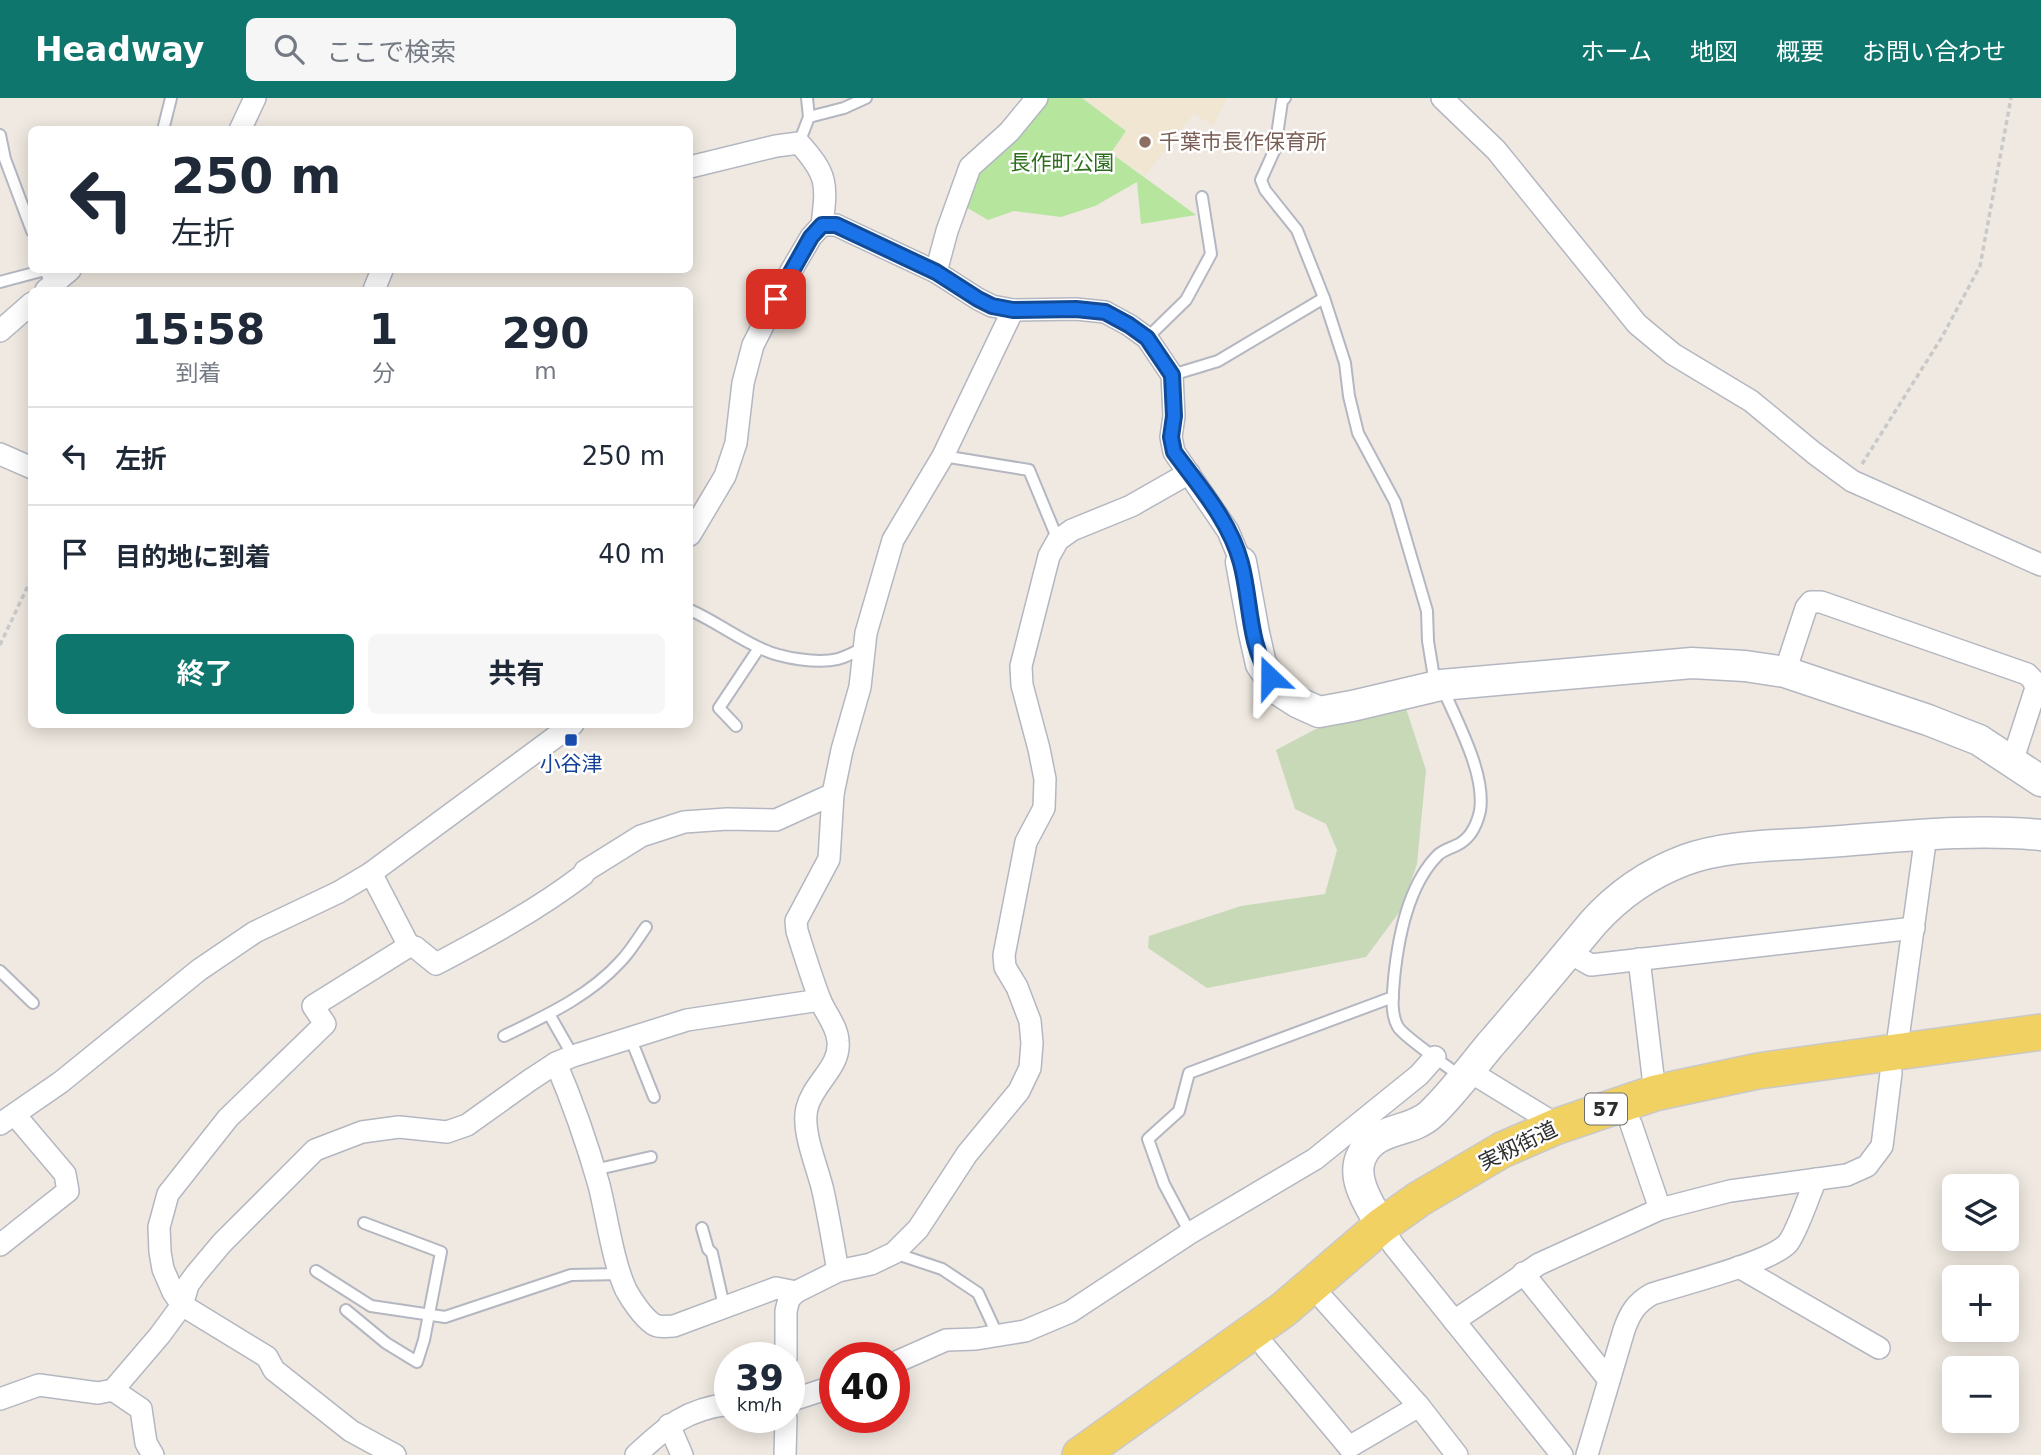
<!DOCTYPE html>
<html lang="ja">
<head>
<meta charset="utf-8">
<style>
	body { margin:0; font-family:"DejaVu Sans","Noto Sans JP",sans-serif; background:#f6f6f7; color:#1f2937; height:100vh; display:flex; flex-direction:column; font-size:26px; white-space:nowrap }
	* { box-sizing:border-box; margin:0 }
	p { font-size:23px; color:#747a83 }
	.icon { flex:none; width:38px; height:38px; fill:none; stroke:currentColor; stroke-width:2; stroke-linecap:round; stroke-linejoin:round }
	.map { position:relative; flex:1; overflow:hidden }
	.details { position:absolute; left:28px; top:189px; width:665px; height:441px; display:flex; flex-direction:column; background:#fff; border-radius:10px; box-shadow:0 4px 18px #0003 }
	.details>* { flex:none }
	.top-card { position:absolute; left:28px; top:28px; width:665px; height:147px; border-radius:10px; box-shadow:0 4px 18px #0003; background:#fff; color:#1f2937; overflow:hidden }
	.fabs { position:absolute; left:1942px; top:1076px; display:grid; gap:14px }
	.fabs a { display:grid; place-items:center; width:77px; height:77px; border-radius:10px; background:#fff; box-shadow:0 4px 18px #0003; font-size:35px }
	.speed { position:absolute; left:714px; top:1244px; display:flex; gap:14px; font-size:35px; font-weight:700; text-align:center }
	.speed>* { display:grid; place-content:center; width:91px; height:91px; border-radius:50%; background:#fff; box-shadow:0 4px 18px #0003; line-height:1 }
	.speed small { font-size:18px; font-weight:400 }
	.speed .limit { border:10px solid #d22; background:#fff; color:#111 }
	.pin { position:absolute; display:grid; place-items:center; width:60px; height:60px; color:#fff; margin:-30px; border-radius:14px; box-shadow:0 4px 10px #0006 }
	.me { position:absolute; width:77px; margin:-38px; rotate:337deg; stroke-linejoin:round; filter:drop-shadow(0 0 5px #0008) }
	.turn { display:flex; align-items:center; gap:24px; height:147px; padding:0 28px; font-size:32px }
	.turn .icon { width:91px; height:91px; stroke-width:2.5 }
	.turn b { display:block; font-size:49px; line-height:60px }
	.eta { display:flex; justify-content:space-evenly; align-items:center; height:119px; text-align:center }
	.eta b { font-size:42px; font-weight:700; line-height:49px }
	.cta { display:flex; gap:14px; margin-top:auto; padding:14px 28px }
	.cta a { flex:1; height:80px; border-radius:10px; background:#0f766e; color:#fff; font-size:28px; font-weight:700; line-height:80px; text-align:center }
	.cta a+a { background:#f6f6f7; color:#1f2937 }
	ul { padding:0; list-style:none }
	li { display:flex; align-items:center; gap:21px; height:98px; padding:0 28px; border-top:2px solid #e0e1e3 }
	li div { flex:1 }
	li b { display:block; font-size:26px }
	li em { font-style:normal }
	header { display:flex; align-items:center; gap:42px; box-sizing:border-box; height:98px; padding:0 35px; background:#0f766e; color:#fff }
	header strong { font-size:33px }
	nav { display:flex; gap:38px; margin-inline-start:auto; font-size:24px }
	.search { width:490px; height:63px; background:#f6f6f7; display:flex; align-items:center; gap:18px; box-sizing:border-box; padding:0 24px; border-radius:10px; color:#747a83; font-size:26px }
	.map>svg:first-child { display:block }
</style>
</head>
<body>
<header>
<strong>Headway</strong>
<div class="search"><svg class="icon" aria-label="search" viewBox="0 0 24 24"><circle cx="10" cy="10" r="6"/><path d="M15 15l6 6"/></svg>ここで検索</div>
<nav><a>ホーム</a><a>地図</a><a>概要</a><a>お問い合わせ</a></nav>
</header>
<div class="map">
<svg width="2041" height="1357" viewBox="0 0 2041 1357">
	<rect width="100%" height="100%" fill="#efe9e1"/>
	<polygon fill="#f0e6d1" points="1083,0 1227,0 1213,28 1194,15 1145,78 1112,55 1127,33"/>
	<polygon fill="#b6e59e" points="1048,0 1082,0 1126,33 1111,55 1196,117 1141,126 1137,84 1095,108 1061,119 1014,113 988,122 966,109 978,72 1019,38"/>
	<polygon fill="#c8d9b8" points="1404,604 1426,672 1417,766 1401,812 1366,859 1207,890 1148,850 1149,838 1241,808 1325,796 1337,752 1326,726 1295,711 1276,652 1331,623"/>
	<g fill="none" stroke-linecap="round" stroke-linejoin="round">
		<defs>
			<g id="lane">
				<polyline points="1285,0 1282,3 1275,51 1261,82 1265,92 1297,132 1324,200 1345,265 1349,298 1358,335 1395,404 1427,513 1428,543 1435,586"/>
				<polyline points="809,19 844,10 866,0"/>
				<polyline points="163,32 171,0"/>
				<polyline points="0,37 5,61 32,133"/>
				<polyline points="799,45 809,19 807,0"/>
				<polyline points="0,184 45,172 52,188"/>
				<polyline points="1147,240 1186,202 1211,156 1202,99"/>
				<polyline points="1172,277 1218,263 1324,200"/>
				<polyline points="943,358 1029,372 1058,442"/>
				<path d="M 690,512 C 715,523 737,540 762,551 C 781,560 818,566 838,561 C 846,559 855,554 863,550"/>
				<path d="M 1443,591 C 1457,624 1486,676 1480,713 C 1477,726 1470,741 1457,747 C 1451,750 1443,752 1438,757 C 1408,787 1398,840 1394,881 C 1393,896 1390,915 1398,929 C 1405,940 1449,969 1461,979"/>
				<polyline points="736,628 719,610 759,550"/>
				<polyline points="0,873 33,905"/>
				<polyline points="549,916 573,958"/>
				<path d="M 504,938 C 545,918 588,899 620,864 C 630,854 638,840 646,829"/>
				<polyline points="630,939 654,999"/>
				<polyline points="594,1072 651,1059"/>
				<polyline points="702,1130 708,1151 712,1155 724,1208"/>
				<polyline points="1190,1135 1164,1086 1148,1041 1179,1013 1189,975 1393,899"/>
				<polyline points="894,1155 942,1171 978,1195 998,1238"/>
				<polyline points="316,1173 371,1208 445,1219 571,1177 620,1176"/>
				<polyline points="346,1212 386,1245 417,1264 424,1242 441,1154 364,1125"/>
			</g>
			<g id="street">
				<polyline points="1442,0 1496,52 1637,226 1673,256 1751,303 1814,355 1852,383 2041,467"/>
				<polyline points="240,32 255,0"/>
				<path d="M 690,69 L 776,48 L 799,45 C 828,77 827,86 822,127"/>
				<polyline points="936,174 947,133 970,69 1009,34 1037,0"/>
				<polyline points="46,192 70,172"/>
				<polyline points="374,192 382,172"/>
				<polyline points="0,233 32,205"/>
				<polyline points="0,356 32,370"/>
				<polyline points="690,437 725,378 736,345 743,285 753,247 788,178 811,139 822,127 836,127 936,174 978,201 992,208 1013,212 1076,211 1105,214 1129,227 1147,240 1172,277 1174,318 1171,339 1174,354 1228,433 1241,464"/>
				<polyline points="1785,574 1806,510 1811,504 1821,504 2027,576 2033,582 2036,590 2012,664"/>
				<path d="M 833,696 L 829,761 L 796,823 L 797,833 C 804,855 811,878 819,899 C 824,914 837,927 838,943 C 841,969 813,985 807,1010 C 801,1033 818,1070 823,1093 C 829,1120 833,1146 838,1173"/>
				<polyline points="371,775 409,848"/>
				<polyline points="1568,854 1591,867 1914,830"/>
				<polyline points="1639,861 1655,995"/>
				<polyline points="1896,955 1926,737"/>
				<path d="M 556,965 C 573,1005 587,1045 599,1087 C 607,1119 613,1164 626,1192 C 632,1203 643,1219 653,1226 C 659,1230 667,1228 674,1228 L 776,1190 L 796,1194"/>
				<polyline points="1469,973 1544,1019 1555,1029"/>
				<polyline points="0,1026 61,984 199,872 255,834 339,794 371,775 573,626"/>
				<polyline points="1631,1026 1660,1111"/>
				<polyline points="1381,1128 1394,1148 1562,1357"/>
				<polyline points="0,1147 68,1093 65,1076 15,1017"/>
				<polyline points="1739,1169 1879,1250"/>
				<polyline points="1523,1175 1609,1282"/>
				<polyline points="1325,1203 1419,1308 1457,1357"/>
				<polyline points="1454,1223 1539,1166 1660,1111 1730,1093 1847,1077 1867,1068 1882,1048 1891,975"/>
				<polyline points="1266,1250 1349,1349 1419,1308"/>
				<polyline points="786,1260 786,1213 789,1201 796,1194 838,1173 871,1166 894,1155 918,1131 967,1056 1019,993 1030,970 1032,945 1030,923 1017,889 1005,869 1004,857 1026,744 1044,710 1045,681 1039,651 1022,587 1021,568 1049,458 1058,442 1072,432 1131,408 1189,375"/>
				<polyline points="894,1265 946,1242 976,1241 1025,1233 1070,1214 1190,1135 1315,1061 1419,977 1435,959"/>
				<polyline points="113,1292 141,1311 146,1345 153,1357"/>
				<polyline points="0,1301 39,1287 98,1295 113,1292 160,1237 182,1207 188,1187 196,1176 222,1145 315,1052 362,1034 399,1029 447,1034 467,1027 530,982 556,965 573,958 687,922 820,902"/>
				<polyline points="789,1303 835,1288"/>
				<polyline points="669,1327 682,1357"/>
				<path d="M 395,1357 L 351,1333 L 274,1272 L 267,1259 L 182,1207 L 173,1194 L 163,1171 L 160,1154 L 159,1129 L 168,1096 L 228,1020 L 325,926 L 313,908 L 409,848 L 415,849 L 436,866 C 487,839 537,812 583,777 L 585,773 L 641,738 L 684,724 L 727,721 L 776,722 L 833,696 L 842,652 L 860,589 L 866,535 L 893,442 L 943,358 L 1013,212"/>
				<path d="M 636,1357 C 667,1328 686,1311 730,1306"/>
				<polyline points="785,1357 786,1320"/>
				<path d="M 1587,1357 L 1624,1232 C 1630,1215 1636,1205 1652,1196 C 1680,1187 1772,1164 1788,1145 C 1797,1134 1809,1097 1816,1081"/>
			</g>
			<g id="secondary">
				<polyline points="1241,464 1254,535 1261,566 1280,593 1297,604 1319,614 1352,608 1441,587 1692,565 1745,568 1785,574 1928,622 1979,642 2041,683"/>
				<path d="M 1381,1128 C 1371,1109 1351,1082 1361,1059 C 1374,1028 1410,1036 1431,1016 C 1453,995 1471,970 1490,947 C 1525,907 1559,866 1593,825 C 1619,796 1648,776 1685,762 C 1729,746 1781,748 1827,744 C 1898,739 1970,730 2041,737"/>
			</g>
			<polyline id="primary" points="1080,1357 1283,1212 1381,1128 1419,1101 1502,1052 1555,1029 1655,995 1758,973 2041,934"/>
		</defs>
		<use href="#lane" stroke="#b4b7c1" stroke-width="14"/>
		<use href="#street" stroke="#b4b7c1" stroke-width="24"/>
		<use href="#secondary" stroke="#b4b7c1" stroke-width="33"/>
		<use href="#primary" stroke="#c9c9c9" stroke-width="38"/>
		<g stroke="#c9c9c9" stroke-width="3.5" stroke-dasharray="5 3.5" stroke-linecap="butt">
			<polyline points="1862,366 1942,239 1980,168 2011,0"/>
			<polyline points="0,547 32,479"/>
		</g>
		<use href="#lane" stroke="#fff" stroke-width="10"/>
		<use href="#street" stroke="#fff" stroke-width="21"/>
		<use href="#secondary" stroke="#fff" stroke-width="30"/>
		<use href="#primary" stroke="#f2d163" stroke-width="35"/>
	</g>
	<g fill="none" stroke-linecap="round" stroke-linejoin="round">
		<defs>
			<path id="route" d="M 776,201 L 811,139 L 822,127 L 836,127 L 936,174 L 978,201 L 992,208 L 1013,212 L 1076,211 L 1105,214 L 1129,227 L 1147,240 L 1172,277 L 1174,318 L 1171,339 L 1174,354 C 1199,388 1230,423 1241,465 C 1251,502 1248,546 1270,579"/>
		</defs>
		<use href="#route" stroke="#114b97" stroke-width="18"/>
		<use href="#route" stroke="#1a73e8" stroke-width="12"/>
	</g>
	<circle fill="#8d6e63" stroke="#fff" stroke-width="2.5" cx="1145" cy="44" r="7"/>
	<rect fill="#1a4fb4" stroke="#fff" stroke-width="2.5" x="564" y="635" width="14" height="14" rx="3.5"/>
	<g text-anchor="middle" stroke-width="5" stroke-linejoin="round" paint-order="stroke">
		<rect fill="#fff" stroke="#6d6d6d" stroke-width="2" x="1585" y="995.5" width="42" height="31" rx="5"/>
		<g font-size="19" font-weight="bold" fill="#2e2e2e">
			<text x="1606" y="1018">57</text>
		</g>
		<g font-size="21" fill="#785e54" stroke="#fff" text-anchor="start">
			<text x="1159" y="51">千葉市長作保育所</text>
		</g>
		<g font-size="21" fill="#2c6e1b" stroke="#fff">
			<text x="1062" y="72">長作町公園</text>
		</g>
		<g font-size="21" fill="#164399" stroke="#fff">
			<text x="571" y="673">小谷津</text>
		</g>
		<g font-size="21" fill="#2e2e2e" stroke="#fff">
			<text transform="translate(1518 1048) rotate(-26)" y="7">実籾街道</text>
		</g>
	</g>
</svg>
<div class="fabs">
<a><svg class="icon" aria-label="layers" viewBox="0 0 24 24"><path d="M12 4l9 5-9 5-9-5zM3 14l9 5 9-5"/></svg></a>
<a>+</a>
<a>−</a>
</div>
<div class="speed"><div>39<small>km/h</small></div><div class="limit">40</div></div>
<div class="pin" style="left:776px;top:201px;background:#d93025"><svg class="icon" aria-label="arrive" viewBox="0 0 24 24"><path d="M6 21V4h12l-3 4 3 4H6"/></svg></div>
<svg class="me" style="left:1270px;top:579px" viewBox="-20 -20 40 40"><path d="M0-17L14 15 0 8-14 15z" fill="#1a73e8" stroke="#fff" stroke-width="4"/></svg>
<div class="top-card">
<div class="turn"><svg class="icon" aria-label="left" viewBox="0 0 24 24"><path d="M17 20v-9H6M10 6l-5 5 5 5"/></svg><div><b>250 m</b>左折</div></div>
</div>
<section class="details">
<div class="eta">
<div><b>15:58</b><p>到着</p></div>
<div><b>1</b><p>分</p></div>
<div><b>290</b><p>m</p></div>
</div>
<ul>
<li><svg class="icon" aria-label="left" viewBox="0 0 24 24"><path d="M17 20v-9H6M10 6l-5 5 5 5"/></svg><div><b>左折</b></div><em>250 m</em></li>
<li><svg class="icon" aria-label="arrive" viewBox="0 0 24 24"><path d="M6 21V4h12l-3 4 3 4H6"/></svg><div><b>目的地に到着</b></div><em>40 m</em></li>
</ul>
<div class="cta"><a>終了</a><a>共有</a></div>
</section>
</div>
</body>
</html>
